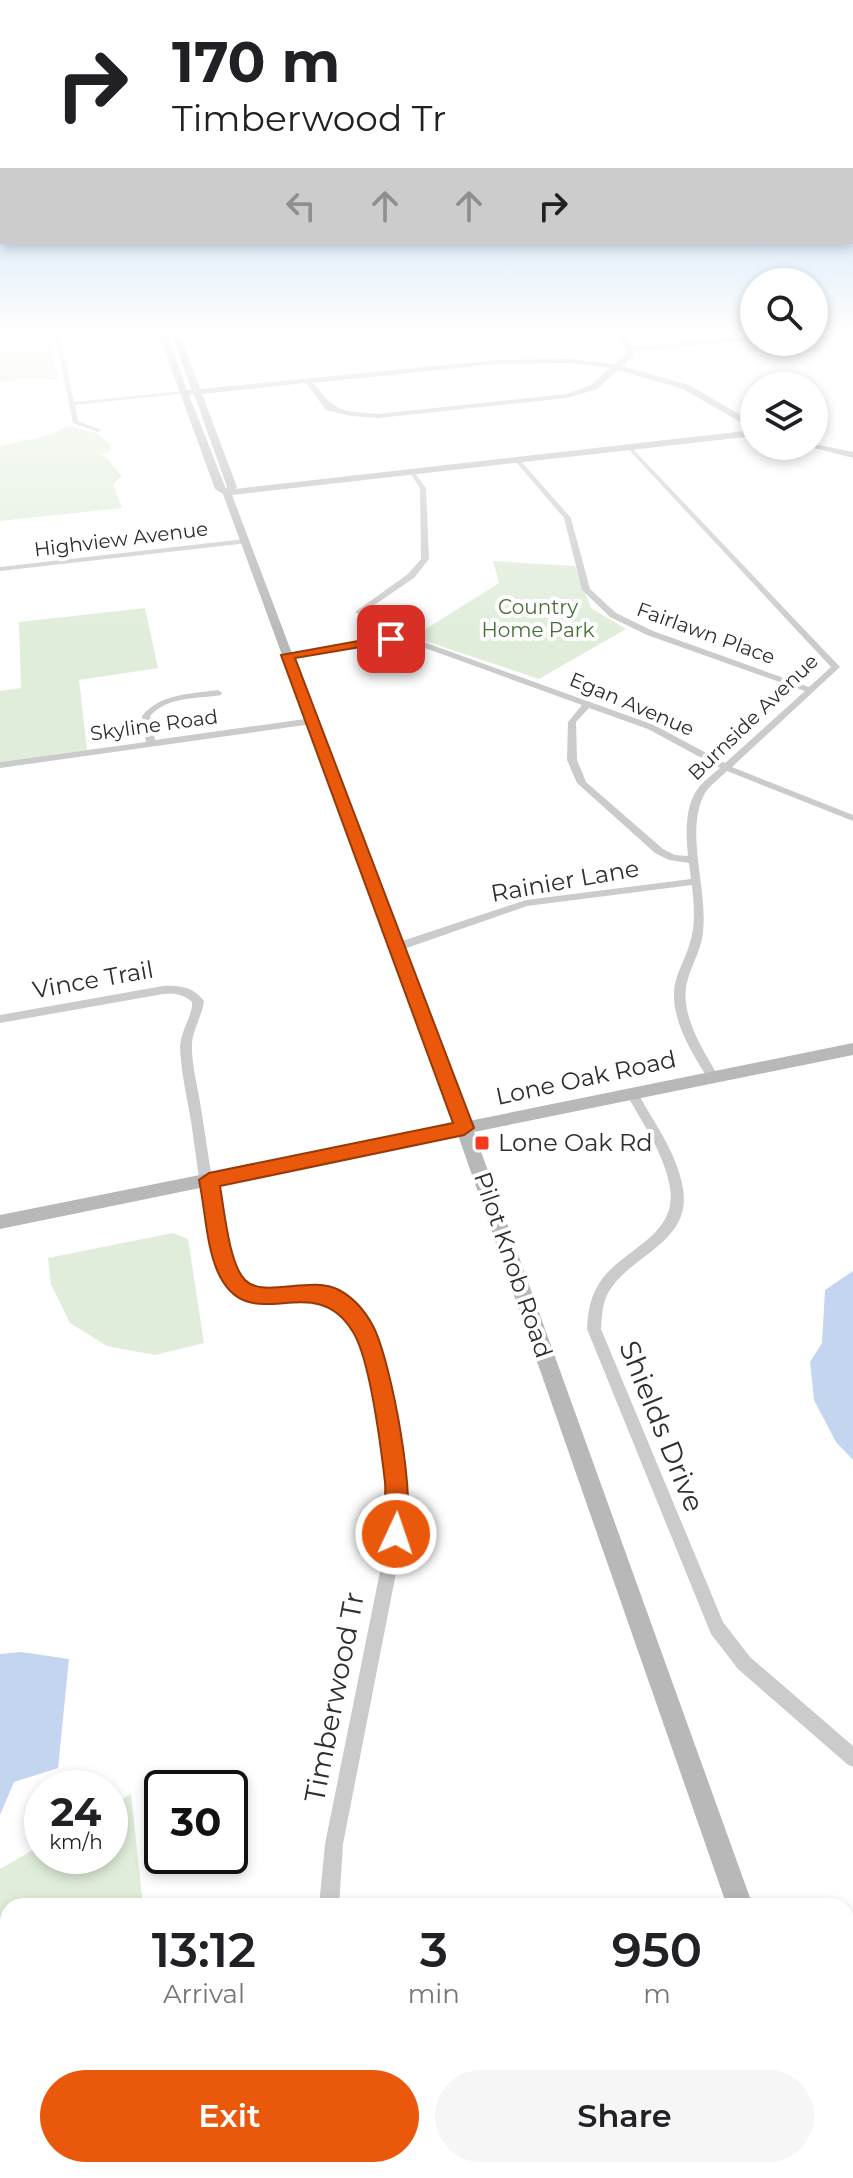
<!DOCTYPE html>
<html lang="en">
<head>
<meta charset="utf-8">
<style>
	body { margin:0; font-family:Montserrat,sans-serif; background:#f6f6f6; color:#202124; height:100vh; display:flex; flex-direction:column; font-size:30px; white-space:nowrap }
	* { box-sizing:border-box; margin:0 }
	p { font-size:26px; color:#757577 }
	.icon { flex:none; width:44px; height:44px; fill:none; stroke:currentColor; stroke-width:2; stroke-linecap:round; stroke-linejoin:round }
	.map { position:relative; flex:1; overflow:hidden }
	.sheet { position:absolute; left:0px; top:1898px; width:854px; height:280px; display:flex; flex-direction:column; background:#fff; border-radius:24px 24px 0 0; box-shadow:0 4px 12px #0003 }
	.sheet>* { flex:none }
	.banner { position:absolute; left:0px; top:0px; width:854px; height:244px; box-shadow:0 4px 12px #0003; background:#fff; color:#202124; overflow:hidden }
	.controls { position:absolute; left:740px; top:268px; display:grid; gap:16px }
	.controls a { display:grid; place-items:center; width:88px; height:88px; border-radius:50%; background:#fff; box-shadow:0 4px 12px #0003; font-size:40px }
	.speed { position:absolute; left:24px; top:1770px; display:flex; gap:16px; font-size:40px; font-weight:700; text-align:center }
	.speed>* { display:grid; place-content:center; width:104px; height:104px; border-radius:50%; background:#fff; box-shadow:0 4px 12px #0003; line-height:1 }
	.speed small { font-size:20px; font-weight:400 }
	.speed .limit { border:4px solid #111; border-radius:12px; background:#fff; color:#111 }
	.pin { position:absolute; display:grid; place-items:center; width:68px; height:68px; color:#fff; margin:-34px; border-radius:16px; box-shadow:0 4px 12px #0006 }
	.me { position:absolute; width:88px; margin:-44px; rotate:3deg; stroke-linejoin:round; filter:drop-shadow(0 0 6px #0008) }
	.turn { display:flex; align-items:center; gap:28px; height:168px; padding:0 40px; font-size:36px }
	.turn .icon { width:104px; height:104px; stroke-width:2.5 }
	.turn b { display:block; font-size:56px; line-height:68px }
	.lanes { display:flex; align-items:center; height:76px; padding:0 40px; background:#0003; justify-content:center; gap:40px; direction:ltr }
	.lanes .off { opacity:.35 }
	.eta { display:flex; justify-content:space-evenly; align-items:center; height:136px; text-align:center }
	.eta b { font-size:48px; font-weight:600; line-height:56px }
	.cta { display:flex; gap:16px; margin-top:auto; padding:16px 40px }
	.cta a { flex:1; height:92px; border-radius:48px; background:#ea580c; color:#fff; font-size:32px; font-weight:600; line-height:92px; text-align:center }
	.cta a+a { background:#f6f6f6; color:#202124 }
	.map>svg:first-child { display:block }
</style>
</head>
<body>
<div class="map">
<svg width="853" height="2178" viewBox="0 0 853 2178">
	<rect width="100%" height="100%" fill="#fff"/>
	<g fill="#e0edda">
		<polygon points="0,335 50,339 58,380 0,381"/>
		<polygon points="67,426 97,433 111,445 109,452 99,454 108,459 122,476 113,484 122,508 0,521 0,446 50,435"/>
		<polygon points="493,561 575,566 591,608 626,629 539,679 413,637 499,583"/>
		<polygon points="145,608 158,668 79,680 87,750 0,762 0,691 21,688 19,622"/>
		<polygon points="173,1233 188,1239 204,1343 155,1355 107,1346 70,1323 51,1284 48,1258"/>
		<polygon points="131,1794 143,1906 8,1906 8,2170 172,2170 172,2178 0,2178 0,1869 42,1845 42,1856 110,1856 110,1806"/>
	</g>
	<g fill="#c4d6ef">
		<polygon points="853,1271 853,1460 836,1442 814,1400 810,1362 822,1343 825,1290"/>
		<polygon points="21,1652 69,1659 58,1768 14,1782 0,1815 0,1654"/>
	</g>
	<g fill="none" stroke-linecap="round" stroke-linejoin="round">
		<g fill="#cbcbcb" fill-rule="evenodd">
			<polygon points="55,335 60,336 74,402 184,391 187,393 75,405 78,421 101,430 98,432 73,423"/>
			<path d="M 631,447 L 840,667 L 732,767 L 853,815 L 853,821 L 727,771 C 720,778 710,785 705,793 C 684,831 708,888 703,932 C 701,956 682,977 686,1003 C 689,1029 705,1053 718,1076 L 712,1080 L 708,1079 C 693,1054 673,1024 674,993 C 674,977 684,962 689,946 C 696,927 694,905 692,885 L 527,906 L 401,950 L 393,950 L 392,947 L 393,944 L 526,900 L 691,879 L 689,863 L 669,860 L 655,853 L 577,783 L 567,760 L 568,722 L 582,705 L 414,644 L 391,641 L 288,657 L 284,655 L 288,653 L 387,637 L 386,633 L 355,612 L 408,574 L 421,559 L 420,488 L 410,473 L 413,471 L 426,488 L 429,559 L 414,578 L 364,612 L 393,630 L 395,637 L 418,640 L 654,725 L 725,763 L 805,691 L 647,635 L 610,617 L 582,590 L 564,518 L 516,462 L 516,460 L 520,460 L 571,518 L 590,589 L 616,613 L 653,631 L 809,687 L 831,667 L 629,450 L 628,449 ZM 589,708 L 648,729 L 720,768 C 713,774 706,779 700,786 C 684,804 686,834 688,856 L 675,855 L 663,849 L 586,782 L 577,760 L 576,722 Z"/>
			<polygon points="245,539 249,541 248,543 0,571 0,567"/>
			<path d="M 218,690 L 222,693 L 221,695 C 197,699 168,696 150,716 L 155,740 L 312,718 L 316,721 L 312,724 L 0,768 L 0,762 L 146,742 L 142,716 C 161,693 191,694 218,690 Z"/>
			<path d="M 163,986 C 180,985 193,987 204,1001 C 202,1017 191,1032 192,1048 C 192,1065 197,1084 200,1102 C 208,1151 214,1202 227,1251 C 230,1260 232,1271 238,1279 C 257,1302 288,1285 313,1286 C 331,1287 348,1297 360,1311 C 391,1351 405,1470 406,1522 L 343,1844 L 339,1906 L 319,1906 L 325,1844 L 390,1522 C 390,1475 383,1428 373,1383 C 369,1365 365,1346 357,1330 C 351,1319 340,1305 327,1301 C 298,1290 266,1313 237,1295 C 227,1289 222,1276 218,1265 C 203,1219 198,1169 191,1121 C 187,1097 181,1072 180,1048 C 180,1034 189,1021 192,1007 L 192,1002 C 183,994 175,993 163,994 L 0,1023 L 0,1015 Z"/>
			<path d="M 632,1089 L 636,1090 C 653,1121 678,1154 683,1189 C 692,1243 629,1255 608,1293 C 602,1305 602,1316 601,1329 L 723,1622 L 750,1657 L 853,1746 L 853,1767 L 847,1764 L 738,1669 L 711,1634 L 587,1329 C 588,1312 590,1297 600,1282 C 622,1249 678,1236 670,1188 C 665,1154 642,1123 626,1093 Z"/>
			<polygon points="853,2037 853,2057 846,2060 846,2040"/>
			<rect x="350" y="2170" width="22" height="8"/>
			<polygon points="472,2170 514,2170 509,2178 469,2178"/>
		</g>
		<g fill="#b8b8b8" fill-rule="evenodd">
			<path d="M 159,335 L 167,335 L 187,390 L 192,390 L 172,335 L 180,335 L 200,389 L 497,360 L 569,359 L 615,364 L 625,355 L 627,349 L 617,335 L 624,335 L 633,347 L 754,336 L 754,340 L 634,351 L 632,358 L 622,366 L 689,385 L 754,423 L 754,430 L 683,389 L 618,370 L 597,389 L 567,398 L 378,418 L 351,416 L 326,410 L 306,383 L 202,394 L 237,487 L 235,489 L 754,430 L 754,436 L 232,495 L 469,1121 L 853,1043 L 853,1055 L 474,1132 L 753,1906 L 727,1906 L 458,1135 L 0,1229 L 0,1215 L 454,1124 L 223,494 L 215,489 ZM 569,363 L 610,368 L 591,385 L 566,394 L 378,414 C 340,411 337,413 313,383 L 497,364 ZM 194,394 L 227,487 L 226,489 L 189,395 Z"/>
			<polygon points="814,444 853,452 853,458 807,446"/>
			<polygon points="846,2165 851,2178 823,2178 820,2170 846,2170"/>
		</g>
	</g>
	<linearGradient id="sky" x2="0" y2="1"><stop stop-color="#99c2eb"/><stop offset="0.52" stop-color="#fff"/><stop offset="1" stop-color="#fff" stop-opacity="0"/></linearGradient>
	<rect width="853" height="640" fill="url(#sky)"/>
	<path fill="#ea580c" stroke="#983908" stroke-width="2" d="M 391,635 L 398,639 L 396,641 L 295,658 L 474,1128 L 464,1135 L 220,1186 C 224,1208 229,1264 245,1280 C 264,1299 311,1275 339,1290 C 354,1298 365,1311 373,1326 C 391,1360 419,1507 404,1542 L 396,1546 L 387,1542 C 379,1524 387,1501 385,1482 C 381,1448 370,1359 353,1332 C 313,1265 248,1343 217,1270 C 206,1244 205,1208 199,1180 L 209,1173 L 453,1123 L 281,655 Z"/>
	<rect fill="#f6381f" stroke="#fff" stroke-width="3" x="474" y="1135" width="16" height="16" rx="4"/>
	<g text-anchor="middle" stroke-width="8" stroke-linejoin="round" paint-order="stroke">
		<g font-size="20" fill="#2e2e2e" stroke="#fff">
			<text transform="translate(121 539) rotate(-7)" y="7">Highview Avenue</text>
			<text transform="translate(706 633) rotate(20)" y="7">Fairlawn Place</text>
			<text transform="translate(632 704) rotate(23)" y="7">Egan Avenue</text>
			<text transform="translate(753 717) rotate(-44)" y="7">Burnside Avenue</text>
			<text transform="translate(154 725) rotate(-8)" y="7">Skyline Road</text>
		</g>
		<g font-size="20" fill="#466e37" stroke="#fff">
			<text x="538" y="614">Country<tspan x="538" dy="23">Home Park</tspan></text>
		</g>
		<g font-size="24" fill="#2e2e2e" stroke="#fff">
			<text transform="translate(565 881) rotate(-10)" y="8">Rainier Lane</text>
			<text transform="translate(93 980) rotate(-10)" y="8">Vince Trail</text>
			<text transform="translate(586 1078) rotate(-12)" y="8">Lone Oak Road</text>
			<text transform="translate(513 1265) rotate(71)" y="8">Pilot Knob Road</text>
		</g>
		<g font-size="24" fill="#2e2e2e" stroke="#fff" text-anchor="start">
			<text x="498" y="1151">Lone Oak Rd</text>
		</g>
		<g font-size="28" fill="#2e2e2e" stroke="#fff">
			<text transform="translate(662 1426) rotate(68)" y="10">Shields Drive</text>
			<text transform="translate(334 1697) rotate(-79)" y="10">Timberwood Tr</text>
		</g>
	</g>
</svg>
<div class="controls">
<a><svg class="icon" aria-label="search" viewBox="0 0 24 24"><circle cx="10" cy="10" r="6"/><path d="M15 15l6 6"/></svg></a>
<a><svg class="icon" aria-label="layers" viewBox="0 0 24 24"><path d="M12 4l9 5-9 5-9-5zM3 14l9 5 9-5"/></svg></a>
</div>
<div class="speed"><div>24<small>km/h</small></div><div class="limit">30</div></div>
<div class="pin" style="left:391px;top:639px;background:#d93025"><svg class="icon" aria-label="arrive" viewBox="0 0 24 24"><path d="M6 21V4h12l-3 4 3 4H6"/></svg></div>
<svg class="me" style="left:396px;top:1534px" viewBox="-20 -20 40 40"><circle r="17" fill="#ea580c" stroke="#fff" stroke-width="3"/><path d="M0-11L8 9 0 5-8 9z" fill="#fff"/></svg>
<div class="banner">
<div class="turn"><svg class="icon" aria-label="right" viewBox="0 0 24 24"><path d="M7 20v-9h11M14 6l5 5-5 5"/></svg><div><b>170 m</b>Timberwood Tr</div></div>
<div class="lanes"><svg class="icon off" aria-label="left" viewBox="0 0 24 24"><path d="M17 20v-9H6M10 6l-5 5 5 5"/></svg><svg class="icon off" aria-label="ahead" viewBox="0 0 24 24"><path d="M12 20V5M6 11l6-6 6 6"/></svg><svg class="icon off" aria-label="ahead" viewBox="0 0 24 24"><path d="M12 20V5M6 11l6-6 6 6"/></svg><svg class="icon" aria-label="right" viewBox="0 0 24 24"><path d="M7 20v-9h11M14 6l5 5-5 5"/></svg></div>
</div>
<section class="sheet">
<div class="eta">
<div><b>13:12</b><p>Arrival</p></div>
<div><b>3</b><p>min</p></div>
<div><b>950</b><p>m</p></div>
</div>
<div class="cta"><a>Exit</a><a>Share</a></div>
</section>
</div>
</body>
</html>
